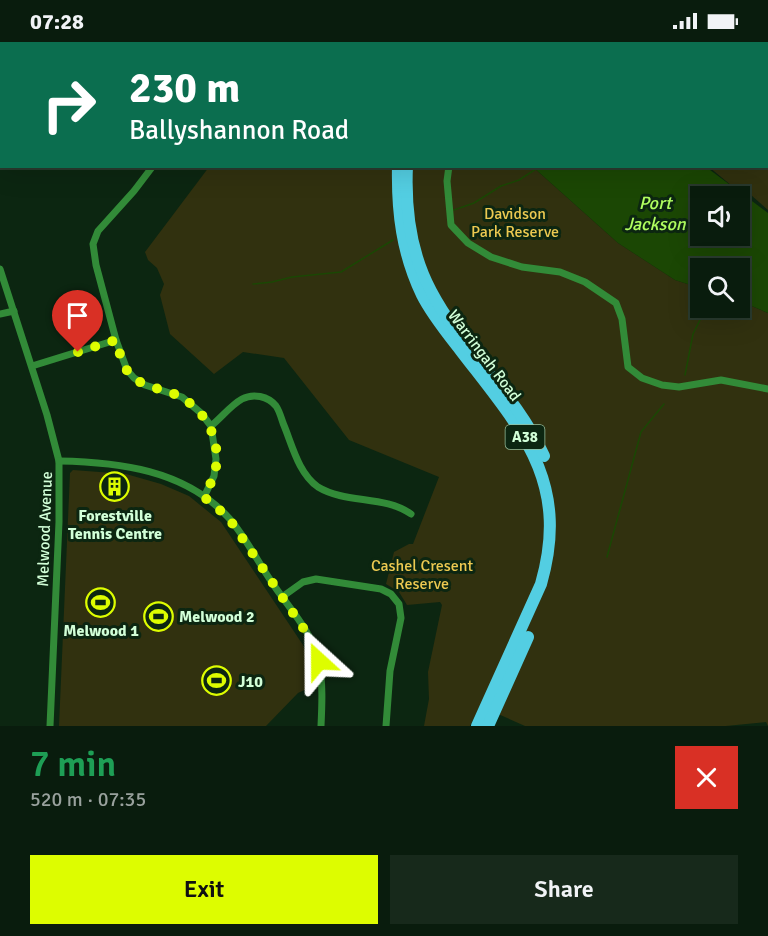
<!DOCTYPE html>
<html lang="en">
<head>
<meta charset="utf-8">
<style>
	body { margin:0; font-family:Signika,sans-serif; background:#17291b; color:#f1f3f6; height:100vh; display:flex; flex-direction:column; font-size:22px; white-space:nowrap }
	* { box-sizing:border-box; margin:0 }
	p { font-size:20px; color:#99a19d }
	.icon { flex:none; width:33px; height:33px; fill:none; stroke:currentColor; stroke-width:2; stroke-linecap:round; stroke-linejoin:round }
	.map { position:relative; height:684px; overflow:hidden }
	.drawer { display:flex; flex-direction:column; background:#091c0d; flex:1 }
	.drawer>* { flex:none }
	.top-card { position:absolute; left:0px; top:0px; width:768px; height:126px; box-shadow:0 6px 24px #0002,0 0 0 2px #293a2e; background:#0b6e4f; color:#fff; overflow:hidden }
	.buttons { position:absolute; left:690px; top:144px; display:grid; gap:12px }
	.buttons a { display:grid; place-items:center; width:60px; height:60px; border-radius:0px; background:#091c0d; box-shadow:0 6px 24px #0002,0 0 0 2px #293a2e; font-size:30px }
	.pin { position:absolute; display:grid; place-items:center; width:51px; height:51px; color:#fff; margin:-62px -26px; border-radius:50% 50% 50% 0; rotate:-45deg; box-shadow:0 0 6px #0007 }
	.pin .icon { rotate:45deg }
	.me { position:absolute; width:66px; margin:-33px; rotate:336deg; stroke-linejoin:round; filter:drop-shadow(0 0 4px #0008) }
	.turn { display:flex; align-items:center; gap:21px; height:126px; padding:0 30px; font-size:27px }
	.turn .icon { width:78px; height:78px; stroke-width:2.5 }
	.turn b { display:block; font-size:42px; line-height:51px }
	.round { display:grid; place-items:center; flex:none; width:63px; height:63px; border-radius:0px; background:#17291b }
	.overview { display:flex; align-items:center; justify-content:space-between; height:102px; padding:0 30px }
	h1 { font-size:36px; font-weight:600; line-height:45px; color:#1e9e55 }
	.action { display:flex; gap:12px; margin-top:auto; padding:12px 30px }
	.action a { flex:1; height:69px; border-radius:0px; background:#ddfd00; color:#111; font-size:24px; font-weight:600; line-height:69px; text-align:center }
	.action a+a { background:#17291b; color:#f1f3f6 }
	.status { display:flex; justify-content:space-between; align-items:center; height:42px; padding:0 30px; background:#091c0d; direction:ltr }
	.status svg { height:16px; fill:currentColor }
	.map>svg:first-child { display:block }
</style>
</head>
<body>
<div class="status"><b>07:28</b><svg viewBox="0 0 49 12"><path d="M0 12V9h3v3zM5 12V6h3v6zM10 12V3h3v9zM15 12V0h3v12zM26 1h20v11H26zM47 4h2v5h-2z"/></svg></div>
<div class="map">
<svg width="768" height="684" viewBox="0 0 768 684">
	<rect width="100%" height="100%" fill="#0c2611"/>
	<g fill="#31310f">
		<polygon points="201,0 506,0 506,2"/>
		<polygon points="603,0 768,0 768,168 751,153 738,149 709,125 766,124 766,2"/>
		<polygon points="209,125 533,125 618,201 675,238 700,246 700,266 740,266 740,259 768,271 768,684 766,680 726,684 525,684 480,664 470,684 424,684 429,657 428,630 442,563 440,560 407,563 399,550 386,542 394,510 409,502 413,502 439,435 349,398 284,316 243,310 214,332 170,292 160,253 164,242 157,226 148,218 145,210"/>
		<polygon points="73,428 126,432 161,442 189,454 221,480 303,603 312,630 313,644 298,651 266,684 59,684 70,431"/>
	</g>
	<g fill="#1b4704" fill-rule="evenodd">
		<polygon points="506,0 603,0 605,1 506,1"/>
		<path d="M 533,125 L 706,125 L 768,171 L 768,271 L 740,259 L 740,226 L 700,226 L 700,246 L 675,238 L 618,201 ZM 740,154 L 740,194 L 700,194 L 700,154 Z"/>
	</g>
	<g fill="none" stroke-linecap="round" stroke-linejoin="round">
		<g stroke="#1b4704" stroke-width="1.5">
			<polyline points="454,168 474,161 501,144 519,138 536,127"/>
			<polyline points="253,242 272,240 292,235 341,230 393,198"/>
			<polyline points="685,333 693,292 706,266"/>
			<polyline points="607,515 641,390 664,362"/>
		</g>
		<g stroke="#328b38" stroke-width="7">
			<polyline points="141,0 142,2"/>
			<polyline points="487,2 487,0"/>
			<polyline points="0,42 2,41"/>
			<polyline points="153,124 134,149 98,189 93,202 96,223 116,298 127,328 134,336 145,343 182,355 201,371 211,384 216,417 214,434 204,455"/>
			<polyline points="449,124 447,139 451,183 468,201 491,215 522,225 560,230 585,240 616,261 622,277 628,325 642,336 662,343 679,345 721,338 768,347"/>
			<polyline points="0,227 47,373 59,419 59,480 50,684"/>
			<polyline points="0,272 14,269"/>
			<polyline points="32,324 116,298"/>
			<path d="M 211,384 C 221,376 231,363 242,357 C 253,351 268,354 276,364 C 279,368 281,375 283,381 C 292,402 298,431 318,445 C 346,462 384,453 411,472"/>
			<path d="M 59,419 C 119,420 184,428 227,474 C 242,489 258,520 271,539 C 287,564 313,590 319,620 C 323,641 322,663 321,684"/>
			<polyline points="282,555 303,540 316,537 381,547 391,552 399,562 401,576 390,629 386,684"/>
		</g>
		<g stroke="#53cee2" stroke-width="12">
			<polyline points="422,2 423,0"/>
			<polyline points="450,2 451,0"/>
			<path d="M 398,124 C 397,170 402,211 422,253 C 432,273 447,291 461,309 C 520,386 571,438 541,542 L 477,684"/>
			<path d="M 407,124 C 405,167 410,210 431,249 C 462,308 516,352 544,414"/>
			<polyline points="488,684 528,595"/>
		</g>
	</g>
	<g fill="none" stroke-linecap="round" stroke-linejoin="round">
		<path stroke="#ddfd00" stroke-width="10" stroke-dasharray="0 18" d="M 78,310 L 116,298 C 120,311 122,326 133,335 C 144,345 159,346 172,351 C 205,364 224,399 214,434 C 211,441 207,448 204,455 L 228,475 L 310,596 L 319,619"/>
	</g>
	<defs>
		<symbol id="building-ring" viewBox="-11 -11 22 22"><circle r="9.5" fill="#0c2611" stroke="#ddfd00" stroke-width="1.5"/><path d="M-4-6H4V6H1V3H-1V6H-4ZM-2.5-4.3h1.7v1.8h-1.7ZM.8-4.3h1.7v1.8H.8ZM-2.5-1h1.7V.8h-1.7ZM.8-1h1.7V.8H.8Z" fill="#ddfd00"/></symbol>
		<symbol id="stadium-ring" viewBox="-11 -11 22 22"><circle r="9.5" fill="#0c2611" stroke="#ddfd00" stroke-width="1.5"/><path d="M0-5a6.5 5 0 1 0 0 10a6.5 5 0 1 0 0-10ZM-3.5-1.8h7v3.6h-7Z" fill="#ddfd00"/></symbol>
	</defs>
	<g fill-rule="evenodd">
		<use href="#building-ring" x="98" y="428" width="33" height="33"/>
		<use href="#stadium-ring" x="84" y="544" width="33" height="33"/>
		<use href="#stadium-ring" x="142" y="558" width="33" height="33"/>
		<use href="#stadium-ring" x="200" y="622" width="33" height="33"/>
	</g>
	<g text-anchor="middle" stroke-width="6" stroke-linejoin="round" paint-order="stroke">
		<rect fill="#0c2611" stroke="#97be9c" stroke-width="1.5" x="505.5" y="383" width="39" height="24" rx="4.5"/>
		<g font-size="15" font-weight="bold" fill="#d2ffd8">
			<text x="525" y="400">A38</text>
		</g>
		<g font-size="16" fill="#ecc951" stroke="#0c2611">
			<text x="515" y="177">Davidson<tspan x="515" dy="18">Park Reserve</tspan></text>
			<text x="422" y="529">Cashel Cresent<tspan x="422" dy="18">Reserve</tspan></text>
		</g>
		<g font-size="16" fill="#d2ffd8" stroke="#0c2611">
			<text transform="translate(485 313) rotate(53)" y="6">Warringah Road</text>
			<text transform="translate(44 487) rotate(-88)" y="6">Melwood Avenue</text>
		</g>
		<g font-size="16" font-weight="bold" fill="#d2ffd8" stroke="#0c2611">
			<text x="115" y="479">Forestville<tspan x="115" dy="18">Tennis Centre</tspan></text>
			<text x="179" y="580" text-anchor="start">Melwood 2</text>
			<text x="101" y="594">Melwood 1</text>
			<text x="238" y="645" text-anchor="start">J10</text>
		</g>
		<g font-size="18" font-style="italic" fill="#b1ff60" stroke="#0c2611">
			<text x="655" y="167">Port<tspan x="655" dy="21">Jackson</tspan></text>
		</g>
	</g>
</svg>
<div class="buttons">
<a><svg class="icon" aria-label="sound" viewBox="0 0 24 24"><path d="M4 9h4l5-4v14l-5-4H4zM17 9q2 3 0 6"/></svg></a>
<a><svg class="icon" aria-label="search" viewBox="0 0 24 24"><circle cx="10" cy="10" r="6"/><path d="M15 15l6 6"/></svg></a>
</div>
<div class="pin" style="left:78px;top:310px;background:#d93025"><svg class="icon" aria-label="arrive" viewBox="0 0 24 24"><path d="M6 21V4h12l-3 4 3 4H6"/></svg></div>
<svg class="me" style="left:319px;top:619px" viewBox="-20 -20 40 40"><path d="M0-17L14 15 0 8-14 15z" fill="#ddfd00" stroke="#fff" stroke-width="4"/></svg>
<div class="top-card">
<div class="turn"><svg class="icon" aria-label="right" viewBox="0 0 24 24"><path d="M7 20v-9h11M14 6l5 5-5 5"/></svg><div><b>230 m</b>Ballyshannon Road</div></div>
</div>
</div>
<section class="drawer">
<div class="overview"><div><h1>7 min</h1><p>520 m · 07:35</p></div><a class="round" style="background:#d93025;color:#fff"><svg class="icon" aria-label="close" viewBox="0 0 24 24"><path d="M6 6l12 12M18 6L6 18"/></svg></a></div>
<div class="action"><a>Exit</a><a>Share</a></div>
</section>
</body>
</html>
